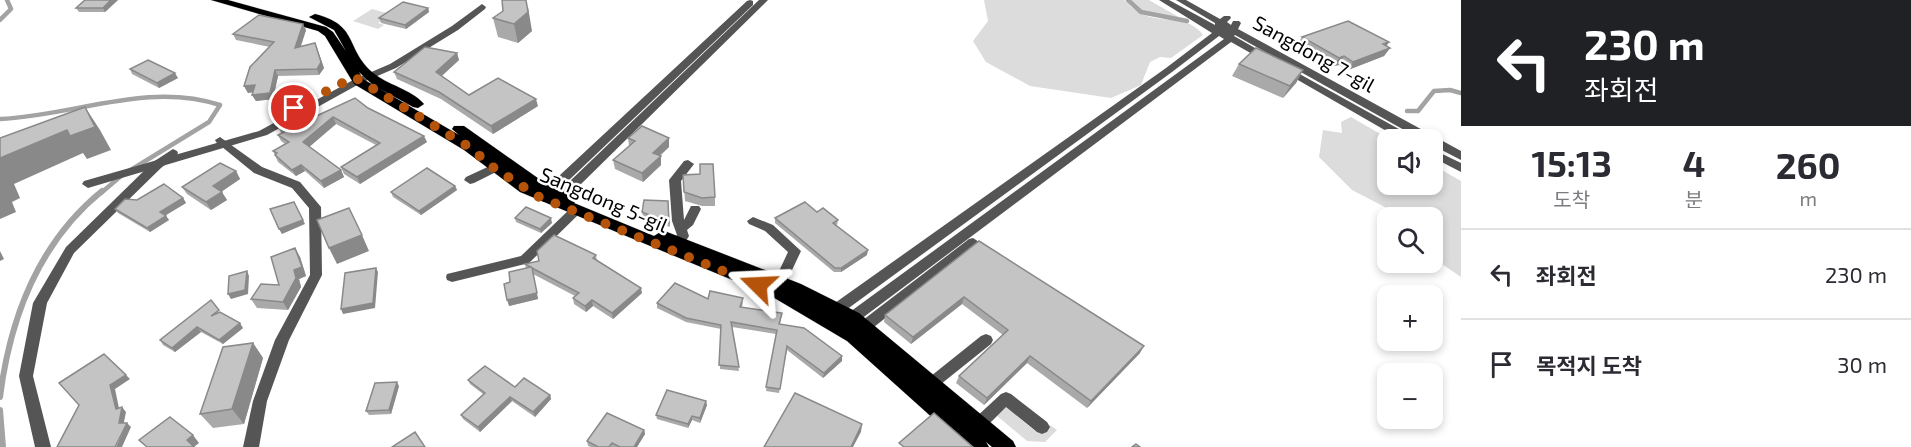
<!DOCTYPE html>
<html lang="ko">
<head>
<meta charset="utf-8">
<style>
	body { margin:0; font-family:"Exo 2","Noto Sans KR",sans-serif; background:#f2f2f3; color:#2b2b33; height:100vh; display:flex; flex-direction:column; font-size:22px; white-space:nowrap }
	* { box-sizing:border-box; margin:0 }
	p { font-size:20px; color:#7c7c81 }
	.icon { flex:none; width:33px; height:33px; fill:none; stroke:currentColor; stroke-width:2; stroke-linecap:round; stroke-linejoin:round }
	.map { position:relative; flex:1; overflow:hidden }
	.panel { display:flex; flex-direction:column; background:#fff; width:450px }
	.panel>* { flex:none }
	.top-card { background:#202124; color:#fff; overflow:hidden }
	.controls { position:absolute; left:1377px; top:129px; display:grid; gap:12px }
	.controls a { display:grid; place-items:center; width:66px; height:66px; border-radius:12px; background:#fff; box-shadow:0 3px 9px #0003; font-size:30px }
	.pin { position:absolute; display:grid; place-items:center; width:51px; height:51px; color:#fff; margin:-26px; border:3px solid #fff; border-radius:50%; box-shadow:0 2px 6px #0007 }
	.me { position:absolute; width:66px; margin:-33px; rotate:291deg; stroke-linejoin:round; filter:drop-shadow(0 0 4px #0008) }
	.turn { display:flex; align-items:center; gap:21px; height:126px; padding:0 24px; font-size:27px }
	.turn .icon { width:78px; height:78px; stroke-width:2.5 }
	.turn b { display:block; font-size:42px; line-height:51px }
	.eta { display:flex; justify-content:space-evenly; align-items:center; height:102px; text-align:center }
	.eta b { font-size:36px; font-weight:700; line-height:42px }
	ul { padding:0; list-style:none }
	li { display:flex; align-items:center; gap:18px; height:90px; padding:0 24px; border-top:2px solid #e1e1e2 }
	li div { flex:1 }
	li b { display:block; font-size:22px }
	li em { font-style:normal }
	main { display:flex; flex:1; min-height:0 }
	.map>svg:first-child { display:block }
</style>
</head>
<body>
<main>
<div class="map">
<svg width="1461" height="447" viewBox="0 0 1461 447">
	<rect width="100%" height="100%" fill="#fff"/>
	<g fill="#dcdcdc">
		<path d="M 984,0 L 1124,0 C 1130,5 1136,12 1144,15 C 1164,23 1189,15 1203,35 L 1171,58 L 1160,57 L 1150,62 L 1141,85 L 1111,98 L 1030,86 L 986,62 L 973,41 L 988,21 Z"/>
		<polygon points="1130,0 1149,0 1182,19 1143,11"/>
		<polygon points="372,9 390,14 378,23 384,25 378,29 353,21"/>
		<polygon points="1351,117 1389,139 1388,184 1432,184 1433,165 1461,181 1461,277 1433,258 1433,249 1442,244 1433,237 1432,218 1404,217 1352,190 1319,157 1323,130 1342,133 1341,122"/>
		<polygon points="1005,406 1035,431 1045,430 1050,425 1057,430 1045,442 1027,441 996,415"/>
	</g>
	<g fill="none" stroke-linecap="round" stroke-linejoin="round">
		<g stroke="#a3a3a3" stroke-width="4.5">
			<polyline points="1128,0 1141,12 1187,21"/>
			<polyline points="0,20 11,9 7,0"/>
			<polyline points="1407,111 1418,111 1434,91 1450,90 1461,93"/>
			<path d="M 0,119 C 74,116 147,81 220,105 L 209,122 L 129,171"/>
			<polyline points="101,193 121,176"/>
		</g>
		<g stroke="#a3a3a3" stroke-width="6">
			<path d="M 0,397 C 10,318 38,243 102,191"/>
			<polyline points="0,410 3,447"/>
		</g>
		<defs>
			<path id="primary" d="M 211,0 L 228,0 L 326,27 L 333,32 L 346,51 L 334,30 L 309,17 L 315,14 C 359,25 345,48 372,72 C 387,85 411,89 424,104 L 418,108 L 413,107 L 373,85 L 359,72 L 363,79 L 459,135 L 452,129 L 454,126 L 464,126 L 542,181 L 576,195 L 578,199 L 574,203 L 654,236 L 662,231 L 667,232 L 801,284 L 859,313 L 1013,441 L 1016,447 L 992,447 L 986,442 L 989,447 L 965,447 L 847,341 L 771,296 L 520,192 L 464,150 L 354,84 L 325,36 L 318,31 Z"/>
		</defs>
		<use href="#primary" stroke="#dbdbdb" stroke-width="1"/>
		<g fill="#555" fill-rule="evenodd">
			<polygon points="220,137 262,167 300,182 321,207 322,275 289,340 267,401 259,447 243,447 253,401 275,340 310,275 309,208 292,188 254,173 216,142 215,140"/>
			<polygon points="173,149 177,151 178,153 177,155 161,168 74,253 47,303 33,376 51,447 35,447 19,376 33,303 66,247 153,162"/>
			<path d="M 688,160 L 694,164 L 681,181 L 684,220 L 691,206 L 699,206 L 701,209 L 693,225 L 687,230 L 689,236 C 686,241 684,245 678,246 L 672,242 L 677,235 L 672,221 L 669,180 L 684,161 Z"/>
			<polygon points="494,164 498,165 500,168 498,171 474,183 470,184 464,180 466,177"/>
			<polygon points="575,207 581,211 579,214 529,263 452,282 447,280 446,277 447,274 521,256 571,208"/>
			<polygon points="753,217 773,225 801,251 785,285 775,285 774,282 788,252 765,231 749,224 747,221"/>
			<polygon points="973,238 979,242 977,245 869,331 864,332 859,331 857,327 859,323 969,239"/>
			<polygon points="986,334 991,336 993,340 991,344 936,388 931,390 926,388 924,384 926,380 981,336"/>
			<polygon points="1006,392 1011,394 1047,422 1050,427 1047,432 1042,434 1037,432 1006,407 984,429 979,431 974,429 972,424 974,419 1001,394"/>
		</g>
		<g fill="#555" fill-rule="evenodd">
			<polygon points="750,0 753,1 753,5 568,181 551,202 543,202 541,199 543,196 560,175 747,1"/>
			<polygon points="759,0 768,0 578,187 562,206 554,206 552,203 554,200 570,181"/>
			<polygon points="1159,0 1169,0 1215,25 1215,23 1176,0 1186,0 1220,19 1224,16 1230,16 1231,18 1227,22 1231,25 1233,21 1239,21 1241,23 1238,29 1461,151 1461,160 1432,145 1432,140 1422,140 1235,35 1234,36 1269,56 1269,60 1263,60 1231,42 853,325 848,326 843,325 841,321 843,317 1224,39 1219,36 1172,72 835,318 830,319 825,318 823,314 825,310 1166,68 1212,33"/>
			<polygon points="482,4 486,7 485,9 458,30 396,68 361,83 267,135 88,188 82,184 84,181 259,131 355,79 390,64 452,26"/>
			<polygon points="1287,67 1415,138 1416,140 1402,140 1284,72 1282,70"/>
			<polygon points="1432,149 1461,163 1461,172 1432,157"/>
		</g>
		<use href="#primary" fill="#000" fill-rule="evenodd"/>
	</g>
	<g fill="#a9a9a9">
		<polygon points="118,0 105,12 79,12 76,8"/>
		<polygon points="428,8 429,12 406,29 381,23 379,18"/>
		<polygon points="503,11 532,31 518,43 498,37 493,18"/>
		<polygon points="306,30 301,46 315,43 324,68 319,75 278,76 273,99 256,101 252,95 253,92 248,93 244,86 270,47 236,40 233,34"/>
		<polygon points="1302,37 1389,42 1386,46 1390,48 1384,56 1348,70 1339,65 1334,66 1297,45"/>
		<polygon points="457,53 459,60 442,76 469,95 538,106 493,134 441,99 397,79 394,72"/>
		<polygon points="1239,64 1303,70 1296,83 1283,98 1232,76"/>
		<polygon points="130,69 178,78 159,88 132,74"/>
		<polygon points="368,108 427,142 360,184 344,174 341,167 376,145 336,124 309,146 341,170 344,177 324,188 305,171 296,176 278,162 273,151 285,144 281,141 278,135 281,133 279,128 312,118"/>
		<polygon points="628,138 669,147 660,156 661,165 643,182 615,169 613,160 629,146"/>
		<polygon points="236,171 240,179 221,192 227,200 211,210 187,194 182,187"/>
		<polygon points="683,175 715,197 715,206 702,206 685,201"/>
		<polygon points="455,186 457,190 421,215 393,197 391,192"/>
		<polygon points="183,198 186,203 165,215 169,220 150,232 118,213 115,209 137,200"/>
		<polygon points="668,201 670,227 643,216 642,212"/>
		<polygon points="817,212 838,220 837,225 836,226 867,255 841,272 834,272 775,223 775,218"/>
		<polygon points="515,218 552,223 541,233 516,222"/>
		<polygon points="979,241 1140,353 1087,408 1027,363 984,405 956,383 959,376 1003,335 962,304 911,344 884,322 885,315"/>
		<polygon points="295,248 300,257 306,276 299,279 301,287 288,310 257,308 251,299 279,285"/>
		<polygon points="596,255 597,261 642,293 613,319 593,306 586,312 574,304 573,298 575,296 533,274 538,299 509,306 510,282 526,268 525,264"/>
		<polygon points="708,299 743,302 742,307 782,313 780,324 842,356 842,361 823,378 787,350 779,393 766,391 776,334 732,327 739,371 720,369 721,329 686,322 657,308 657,303"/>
		<polygon points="221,313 243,328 223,344 201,332 175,352 163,345 160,340"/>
		<polygon points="253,343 263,358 244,424 213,428 200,414"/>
		<polygon points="468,380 515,387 550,395 551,399 535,417 512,401 480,432 463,419 461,415 483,394 470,384"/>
		<polygon points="399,386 391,414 369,415 366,411"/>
		<polygon points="707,405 700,423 692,420 688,428 657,419 656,415"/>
		<polygon points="644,430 645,434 637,447 591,447 588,446 587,441"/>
	</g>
	<g fill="#898989">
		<polygon points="111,0 118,0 105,12 103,8"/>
		<polygon points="528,7 532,31 518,43 514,24"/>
		<polygon points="428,8 429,12 406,29 405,25"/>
		<polygon points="303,24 306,30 298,54 295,48"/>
		<polygon points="1389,42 1383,51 1390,48 1384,56 1348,70 1353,62 1383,44"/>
		<polygon points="315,43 324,68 319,75 317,69"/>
		<polygon points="457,53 459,60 438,79 436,72"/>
		<polygon points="1344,56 1339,65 1334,66 1339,58"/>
		<polygon points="275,70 278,76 273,99 256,101 252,95"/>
		<polygon points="1303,70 1296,83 1283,98 1290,86"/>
		<polygon points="175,73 178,78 159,88 157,83"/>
		<polygon points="255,85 259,91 248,93 244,86"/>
		<polygon points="536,99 538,106 493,134 491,126"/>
		<polygon points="85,107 100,130 111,150 87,159 83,153 14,184 20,198 12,202 16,212 0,219 0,158"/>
		<polygon points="333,117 336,124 307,149 303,142"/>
		<polygon points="424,136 427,142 360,184 357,177"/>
		<polygon points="669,138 669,147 653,161 653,153"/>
		<polygon points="661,156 661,165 643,182 642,173"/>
		<polygon points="301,165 305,171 296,176 292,170"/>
		<polygon points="341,170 344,177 324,188 321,181"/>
		<polygon points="236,171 240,179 218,194 213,186"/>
		<polygon points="455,186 457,190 421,215 419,211"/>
		<polygon points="222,192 227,200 211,210 206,202"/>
		<polygon points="183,198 186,203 163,217 160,212"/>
		<polygon points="294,202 305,224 282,234 279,229"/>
		<polygon points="166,216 169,220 150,232 147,228"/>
		<polygon points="551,218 552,223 541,233 540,229"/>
		<polygon points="362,235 369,251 337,264 329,248"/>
		<polygon points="295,248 300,257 306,276 299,279 301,287 288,310 283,302 294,270"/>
		<polygon points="868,250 867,255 841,272 841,268"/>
		<polygon points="0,251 4,259 0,261"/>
		<polygon points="376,268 378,272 375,308 343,314 341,309"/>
		<polygon points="247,271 249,276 248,294 231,299 228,294"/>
		<polygon points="533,274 538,299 509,306 507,300"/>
		<polygon points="641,288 642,293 613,319 612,313"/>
		<polygon points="964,297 962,304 911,344 913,337"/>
		<polygon points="592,300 593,306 586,312 585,306"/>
		<polygon points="240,323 243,328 223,344 219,340"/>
		<polygon points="197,327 201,332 175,352 172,348"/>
		<polygon points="253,343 263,358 244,424 232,409"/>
		<polygon points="1144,346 1140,353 1087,408 1091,401"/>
		<polygon points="842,356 842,361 823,378 824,373"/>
		<polygon points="1030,356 1027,363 984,405 987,398"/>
		<polygon points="126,375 130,379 115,389 120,413 116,409 110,385"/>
		<polygon points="397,382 399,386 391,414 389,410"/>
		<polygon points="550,395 551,399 535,417 533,412"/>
		<polygon points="510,397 512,401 480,432 478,427"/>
		<polygon points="706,401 707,405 700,423 700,418"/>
		<polygon points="122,407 126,412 123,427 119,423"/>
		<polygon points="692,416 692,420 688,428 688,424"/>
		<polygon points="127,423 131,427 122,447 116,447"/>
		<polygon points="862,424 861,432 853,447 851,447"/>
		<polygon points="644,430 645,434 637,447 634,447"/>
		<polygon points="193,435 199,443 194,447 187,440"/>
	</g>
	<g fill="#c4c4c4" stroke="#898989" stroke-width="1.5">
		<polygon points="85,0 111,0 103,8 76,8"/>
		<polygon points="502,0 526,0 528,12 514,24 493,18 503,11"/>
		<polygon points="403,2 428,8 405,25 379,18"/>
		<polygon points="259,15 303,24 295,48 315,43 321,62 317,69 275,70 270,93 252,95 255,85 244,86 250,67 274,42 233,34"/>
		<polygon points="1348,21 1389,42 1383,44 1390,48 1353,62 1344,56 1339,58 1302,37"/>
		<polygon points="425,47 457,53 436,72 469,95 498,78 536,99 491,126 439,92 394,72"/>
		<polygon points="1256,48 1303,70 1290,86 1239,64"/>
		<polygon points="148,60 175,73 157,83 130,69"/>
		<polygon points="355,98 368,108 424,136 357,177 341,167 380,143 333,117 303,142 341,170 321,181 301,165 292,170 275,155 277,153 273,151 289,142 278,135 284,132 279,128 306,113 312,118"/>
		<polygon points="85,107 95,127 70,136 67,130 0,158 0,138"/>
		<polygon points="642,126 669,138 653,153 661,156 642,173 613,160 635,141 628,138"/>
		<polygon points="220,163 236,171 213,186 222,192 206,202 182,187"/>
		<polygon points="700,164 713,164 715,197 702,198 684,192 683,175 700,174"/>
		<polygon points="427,168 455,186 419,211 391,192"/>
		<polygon points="164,184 183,198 160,212 166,216 147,228 115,209 125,199 137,200"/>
		<polygon points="644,200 668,201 669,223 642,212"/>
		<polygon points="294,202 303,220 279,229 270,209"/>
		<polygon points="805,202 817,212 823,208 838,220 833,223 868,250 841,268 835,268 775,218"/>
		<polygon points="526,207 551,218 540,229 515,218"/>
		<polygon points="349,208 362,235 329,248 317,220"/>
		<polygon points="554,235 596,255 593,258 641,288 612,313 592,300 585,306 573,298 579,293 532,268 537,293 507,300 504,284 510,282 509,272 531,267 525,264 539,261 537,251"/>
		<polygon points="979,241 1144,346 1091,401 1030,356 987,398 959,376 1008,330 964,297 913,337 885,315"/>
		<polygon points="295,248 302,267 294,270 296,278 283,302 251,299 261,284 279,285 271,257"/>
		<polygon points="376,268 373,303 341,309 345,273"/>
		<polygon points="247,271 245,290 228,294 229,276"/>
		<polygon points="675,283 708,299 710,291 743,298 740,307 782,313 779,324 804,328 842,356 824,373 787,346 780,389 766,387 777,330 731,322 739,367 719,365 721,325 686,318 657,303"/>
		<polygon points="211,300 219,310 211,316 220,312 240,323 219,340 197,327 172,348 160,340"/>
		<polygon points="253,343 232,409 200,414 223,347"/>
		<polygon points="104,354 126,375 110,385 116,409 122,407 119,423 127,423 115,447 57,447 79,405 59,383"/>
		<polygon points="485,366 515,387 524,378 550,395 533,412 510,397 478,427 461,415 485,393 468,380"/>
		<polygon points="397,382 389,410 366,411 375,383"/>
		<polygon points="667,390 706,401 700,418 692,416 688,424 656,415"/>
		<polygon points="795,393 862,424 851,447 764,447"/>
		<polygon points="607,413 644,430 634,447 620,447 612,443 609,447 598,447 587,441"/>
		<polygon points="934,413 973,447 904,447 899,443"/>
		<polygon points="170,417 193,435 187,440 194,447 147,447 139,440"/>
		<polygon points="415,432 425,447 392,447"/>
		<polygon points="1136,444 1140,447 1132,447"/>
	</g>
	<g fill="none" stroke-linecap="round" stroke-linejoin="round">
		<polyline stroke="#b45309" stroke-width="10" stroke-dasharray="0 18" points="294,108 354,77 469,147 494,168 539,197 758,285"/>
	</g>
	<g text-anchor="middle" stroke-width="5" stroke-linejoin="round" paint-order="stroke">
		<g font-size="20" fill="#000" stroke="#fff">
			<text transform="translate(1314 54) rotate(29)" y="7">Sangdong 7-gil</text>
			<text transform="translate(604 200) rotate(23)" y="7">Sangdong 5-gil</text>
		</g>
	</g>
</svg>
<div class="controls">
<a><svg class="icon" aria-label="sound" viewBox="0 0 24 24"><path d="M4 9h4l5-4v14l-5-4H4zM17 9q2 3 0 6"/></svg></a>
<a><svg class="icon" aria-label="search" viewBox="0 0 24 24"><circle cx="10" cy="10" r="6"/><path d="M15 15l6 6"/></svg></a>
<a>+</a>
<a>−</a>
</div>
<div class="pin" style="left:294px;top:108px;background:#d93025"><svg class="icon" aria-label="arrive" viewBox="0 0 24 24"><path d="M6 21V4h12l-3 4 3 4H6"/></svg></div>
<svg class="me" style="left:758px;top:285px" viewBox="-20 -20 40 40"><path d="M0-17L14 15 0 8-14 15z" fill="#b45309" stroke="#fff" stroke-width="4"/></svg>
</div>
<section class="panel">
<div class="top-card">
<div class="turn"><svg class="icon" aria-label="left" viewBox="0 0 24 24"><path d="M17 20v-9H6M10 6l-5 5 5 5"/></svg><div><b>230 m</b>좌회전</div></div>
</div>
<div class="eta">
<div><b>15:13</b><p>도착</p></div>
<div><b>4</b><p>분</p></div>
<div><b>260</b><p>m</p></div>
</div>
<ul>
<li><svg class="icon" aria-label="left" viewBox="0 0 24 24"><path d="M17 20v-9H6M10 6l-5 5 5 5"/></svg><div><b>좌회전</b></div><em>230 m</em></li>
<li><svg class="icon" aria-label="arrive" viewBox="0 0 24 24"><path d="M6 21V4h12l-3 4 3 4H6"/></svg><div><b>목적지 도착</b></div><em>30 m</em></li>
</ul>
</section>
</main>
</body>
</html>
